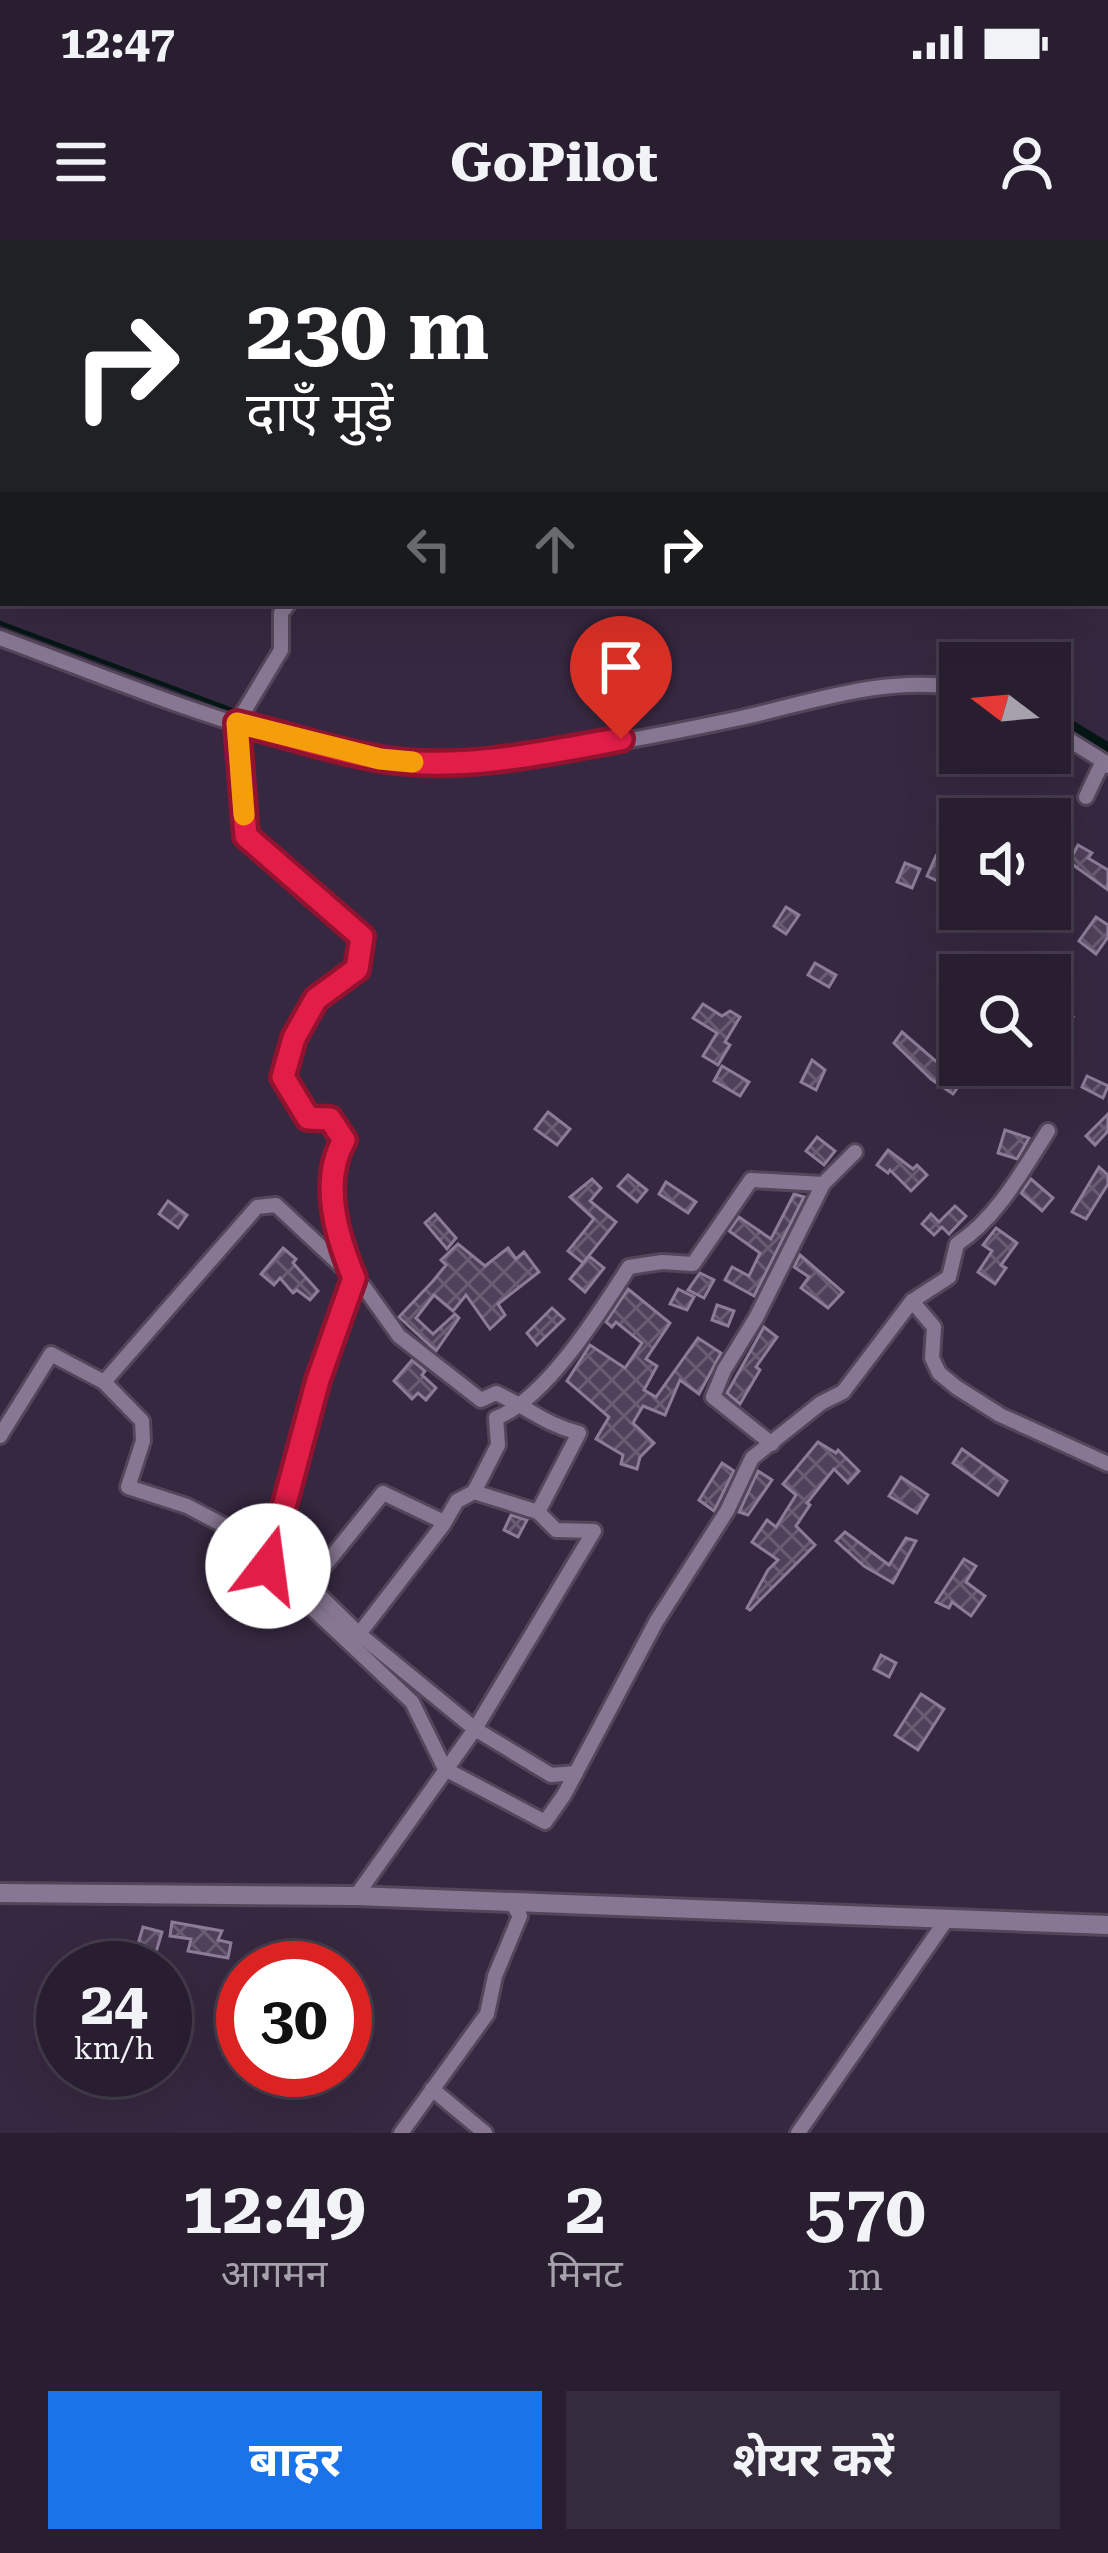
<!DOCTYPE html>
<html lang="hi">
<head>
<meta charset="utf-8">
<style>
	body { margin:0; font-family:"Roboto Serif","Noto Sans Devanagari",serif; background:#342b3c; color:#f1f3f6; height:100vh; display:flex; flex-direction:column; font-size:45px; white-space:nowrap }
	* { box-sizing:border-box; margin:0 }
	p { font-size:39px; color:#a5a2ab }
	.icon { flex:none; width:66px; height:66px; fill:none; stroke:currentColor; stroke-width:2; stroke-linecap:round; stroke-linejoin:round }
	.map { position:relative; height:1893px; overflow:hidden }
	.side { display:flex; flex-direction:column; background:#281e30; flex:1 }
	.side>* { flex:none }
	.guide { position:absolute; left:0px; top:0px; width:1110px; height:366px; box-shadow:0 12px 48px #0002,0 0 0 3px #443c4c; background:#202124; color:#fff; overflow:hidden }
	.needle { width:78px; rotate:286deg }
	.fabs { position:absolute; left:939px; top:402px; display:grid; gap:24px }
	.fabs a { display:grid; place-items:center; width:132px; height:132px; border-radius:0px; background:#281e30; box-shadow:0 12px 48px #0002,0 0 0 3px #443c4c; font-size:60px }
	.speed { position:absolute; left:36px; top:1701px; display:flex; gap:24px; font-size:60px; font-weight:700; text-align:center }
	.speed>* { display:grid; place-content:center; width:156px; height:156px; border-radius:50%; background:#281e30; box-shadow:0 12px 48px #0002,0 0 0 3px #443c4c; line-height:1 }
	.speed small { font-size:30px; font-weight:400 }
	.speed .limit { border:18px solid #d22; background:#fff; color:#111 }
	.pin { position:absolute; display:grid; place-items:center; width:102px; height:102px; color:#fff; margin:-123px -51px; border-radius:50% 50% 50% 0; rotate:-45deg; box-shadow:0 0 12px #0007 }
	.pin .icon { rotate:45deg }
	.me { position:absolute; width:132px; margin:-66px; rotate:15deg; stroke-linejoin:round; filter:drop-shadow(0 0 9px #0008) }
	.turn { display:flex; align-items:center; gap:42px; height:252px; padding:0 48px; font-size:54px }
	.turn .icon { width:156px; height:156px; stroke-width:2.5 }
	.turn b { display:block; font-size:84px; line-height:102px }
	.lanes { display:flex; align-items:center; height:114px; padding:0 48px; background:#0003; justify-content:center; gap:60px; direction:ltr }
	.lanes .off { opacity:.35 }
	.eta { display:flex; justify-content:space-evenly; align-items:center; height:204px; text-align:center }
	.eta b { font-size:72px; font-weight:700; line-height:84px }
	.primary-button { display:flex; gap:24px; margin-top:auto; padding:24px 48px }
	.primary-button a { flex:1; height:138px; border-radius:0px; background:#1a73e8; color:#fff; font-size:48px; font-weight:700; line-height:138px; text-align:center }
	.primary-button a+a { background:#342b3c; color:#f1f3f6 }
	.status { display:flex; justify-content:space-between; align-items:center; height:84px; padding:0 60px; background:#281e30; direction:ltr }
	.status svg { height:33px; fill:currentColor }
	header { display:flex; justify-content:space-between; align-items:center; height:156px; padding:0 48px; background:#281e30; font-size:54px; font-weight:700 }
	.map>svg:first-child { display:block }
</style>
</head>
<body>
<div class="status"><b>12:47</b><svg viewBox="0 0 49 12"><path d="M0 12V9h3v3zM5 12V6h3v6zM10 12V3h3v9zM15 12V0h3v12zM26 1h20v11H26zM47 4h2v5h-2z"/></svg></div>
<header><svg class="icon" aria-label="menu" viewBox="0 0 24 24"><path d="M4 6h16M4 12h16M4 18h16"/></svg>GoPilot<svg class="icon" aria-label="person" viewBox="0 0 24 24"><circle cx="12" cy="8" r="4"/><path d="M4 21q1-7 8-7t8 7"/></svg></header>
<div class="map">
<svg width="1108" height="1893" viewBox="0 0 1108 1893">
	<defs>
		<pattern id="building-cross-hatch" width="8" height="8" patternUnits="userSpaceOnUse" patternTransform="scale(3)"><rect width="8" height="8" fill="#50415a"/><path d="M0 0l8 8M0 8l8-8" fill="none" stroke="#6a5d73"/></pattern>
	</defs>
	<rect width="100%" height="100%" fill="#362840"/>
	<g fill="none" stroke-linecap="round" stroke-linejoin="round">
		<polyline stroke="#051715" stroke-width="4.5" points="0,383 232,470 270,480"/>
		<polyline stroke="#051715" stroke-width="16" points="1050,476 1108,511"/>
	</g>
	<g fill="url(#building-cross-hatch)" stroke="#8c7c98" stroke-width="3">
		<polygon points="1078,605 1092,613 1088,618 1108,630 1108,650 1069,622"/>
		<polygon points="936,616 953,623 944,644 927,636"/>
		<polygon points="905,623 920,629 912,648 897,642"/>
		<polygon points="786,667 799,675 786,694 774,686"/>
		<polygon points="1014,669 1053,669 1042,687"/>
		<polygon points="1096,677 1108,685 1108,697 1096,714 1079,701"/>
		<polygon points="815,723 836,735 829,747 808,735"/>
		<polygon points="703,764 722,776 730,771 740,777 725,802 730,805 718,825 703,816 717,793 693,778"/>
		<polygon points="1055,766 1073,777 1060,799 1050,793 1050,774"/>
		<polygon points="902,792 939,824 943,817 968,833 953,854 931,839 894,803"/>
		<polygon points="812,820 825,830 816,850 801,842"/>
		<polygon points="722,826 749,842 740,856 714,841"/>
		<polygon points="1087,836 1108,846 1103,858 1082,847"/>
		<polygon points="548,872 570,889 557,905 535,889"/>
		<polygon points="1108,874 1108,891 1095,905 1086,896"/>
		<polygon points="1005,890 1029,898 1017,919 998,913"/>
		<polygon points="817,897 835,911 824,925 806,911"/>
		<polygon points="888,910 913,929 917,925 927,935 911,951 890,930 888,933 877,925"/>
		<polygon points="1099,927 1108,935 1108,944 1086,979 1072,972"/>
		<polygon points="628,935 647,950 637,962 618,946"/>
		<polygon points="592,939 601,948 590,961 616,982 583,1023 568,1011 594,979 570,957"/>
		<polygon points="1031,939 1053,958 1042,971 1021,953"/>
		<polygon points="666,942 696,962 688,973 659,954"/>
		<polygon points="794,954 804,957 754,1056 725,1040 732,1027 749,1036 760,1013 729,991 739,977 771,999"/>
		<polygon points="168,961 187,975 178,988 159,974"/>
		<polygon points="955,966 966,976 949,994 942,987 934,995 922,984 931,974 939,982"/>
		<polygon points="435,974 456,998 447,1009 425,983"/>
		<polygon points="996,988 1017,1003 1001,1025 1006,1028 995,1044 978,1032 992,1011 983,1005"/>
		<polygon points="458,1004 485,1026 508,1008 516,1019 524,1012 539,1032 498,1064 505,1075 490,1089 466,1055 453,1071 434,1055 416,1078 433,1094 455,1074 459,1078 436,1111 399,1077 433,1041 446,1025 441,1020"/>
		<polygon points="283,1008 296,1019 293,1023 318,1051 310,1060 297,1050 293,1053 280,1038 274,1045 261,1034"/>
		<polygon points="800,1015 843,1052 828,1068 801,1048 809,1037 794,1027"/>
		<polygon points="589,1016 604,1028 585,1052 570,1039"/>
		<polygon points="700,1033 714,1040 704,1058 688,1050"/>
		<polygon points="628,1049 670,1083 646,1119 657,1126 644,1150 656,1157 698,1098 721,1113 699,1154 680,1140 665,1175 643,1166 633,1183 654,1203 640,1217 637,1229 621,1224 623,1215 596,1199 609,1177 567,1141 590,1105 625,1128 642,1103 616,1082 612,1087 606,1082"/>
		<polygon points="678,1049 694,1057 687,1070 670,1064"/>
		<polygon points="717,1065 734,1071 728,1086 712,1080"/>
		<polygon points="552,1068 564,1079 537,1105 527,1093"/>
		<polygon points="764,1087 777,1097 756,1127 760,1130 740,1164 727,1153"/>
		<polygon points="412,1120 425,1131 422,1135 436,1148 426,1160 418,1153 412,1159 394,1141"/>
		<polygon points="818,1202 836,1213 838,1210 859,1231 848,1243 834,1229 807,1263 810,1265 796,1286 815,1305 750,1370 747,1368 768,1330 778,1320 752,1302 767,1280 776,1287 796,1255 783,1244"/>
		<polygon points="962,1209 1007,1241 998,1255 953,1223"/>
		<polygon points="722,1223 734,1231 714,1271 699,1260"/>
		<polygon points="758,1231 772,1240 748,1275 739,1272"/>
		<polygon points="901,1237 928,1255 917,1273 889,1256"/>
		<polygon points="511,1275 527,1280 518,1297 504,1290"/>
		<polygon points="845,1292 889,1325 906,1298 916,1301 893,1343 864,1326 836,1301"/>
		<polygon points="964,1319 976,1326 966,1342 985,1356 971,1376 952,1362 949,1368 936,1362"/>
		<polygon points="881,1415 896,1423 889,1437 874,1429"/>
		<polygon points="921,1454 944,1469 918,1510 895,1495"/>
		<polygon points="172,1682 222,1691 218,1700 231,1703 228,1718 188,1711 191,1699 170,1696"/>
		<polygon points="143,1687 162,1692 154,1719 135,1714"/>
	</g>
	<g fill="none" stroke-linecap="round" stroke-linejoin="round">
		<defs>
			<g id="minor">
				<polyline points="237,0 241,3"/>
				<polyline points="774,0 774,3"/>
				<polyline points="587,3 589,0"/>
				<polyline points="0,279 3,278"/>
				<path d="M 0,398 C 146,451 326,534 483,521 C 564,514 656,496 736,479 C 810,463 884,435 960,448"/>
				<polyline points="1050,488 1103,521"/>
				<polyline points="1086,557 1103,521 1108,526"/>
				<polyline points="823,944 855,912"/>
				<path d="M 912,1061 L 949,1037 L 957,1004 C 997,978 1023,930 1048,891"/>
				<polyline points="0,1196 51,1114 104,1142"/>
				<path d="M 474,1252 L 498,1205 L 496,1178 C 546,1159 600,1072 629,1027 L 662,1022 L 693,1024 L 751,940 L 823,944 L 756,1078 L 724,1130 L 713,1157 L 772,1204"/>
				<path d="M 538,1272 L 579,1193 C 546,1185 527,1167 496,1153 L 481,1160 L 399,1096 L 364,1047 L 276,965 L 257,967 L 104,1142 L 142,1181 L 143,1201 L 128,1247 L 187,1266 L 225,1286 L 412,1462 L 445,1529 L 545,1582 L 564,1555 L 656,1382 L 727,1271 L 752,1218 L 821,1163 L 843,1152 L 912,1061 L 934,1087 L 932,1118 L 939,1133 L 956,1147 L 1000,1175 L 1108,1224"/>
				<path d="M 269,1326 L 318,1140 L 354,1038 C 337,997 320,942 344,900 L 330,879 L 308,878 L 283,837 L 294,798 L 316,759 L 357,729 L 362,697 L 246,596 L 237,483 L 281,410 L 281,373 L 289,363"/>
				<polyline points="359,1394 309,1345 383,1253 444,1282"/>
				<polyline points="356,1656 475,1489 359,1394 443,1285 457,1261 474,1252 538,1272 556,1290 594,1291 475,1489 551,1535 576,1533"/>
				<polyline points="432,1849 485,1893"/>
				<polyline points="401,1893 487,1774 495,1736 520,1676 511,1662"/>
				<polyline points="798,1893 947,1679"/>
			</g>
			<polyline id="tertiary" points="0,1653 356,1656 1108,1685"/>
		</defs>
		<use href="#minor" stroke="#53465a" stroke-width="20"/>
		<use href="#tertiary" stroke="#53465a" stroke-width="24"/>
		<use href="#minor" stroke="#877792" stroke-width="14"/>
		<use href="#tertiary" stroke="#877792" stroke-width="18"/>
	</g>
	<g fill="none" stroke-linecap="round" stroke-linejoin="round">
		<defs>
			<path id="route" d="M 268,1326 L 318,1140 L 354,1038 C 337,997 320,942 344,900 L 330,879 L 308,878 L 283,837 L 294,798 L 316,759 L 357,729 L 362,697 L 246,596 L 237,483 C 285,494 332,511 381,519 C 460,532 544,513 621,499"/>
		</defs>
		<use href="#route" stroke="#92132f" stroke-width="30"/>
		<use href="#route" stroke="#e11d48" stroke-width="21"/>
		<polyline stroke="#f59e0b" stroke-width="21" points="244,575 237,483 380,519 413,522"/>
	</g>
</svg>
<div class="fabs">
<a><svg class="needle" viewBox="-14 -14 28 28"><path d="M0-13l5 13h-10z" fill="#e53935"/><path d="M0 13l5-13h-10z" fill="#a5a2ab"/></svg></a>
<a><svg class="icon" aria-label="sound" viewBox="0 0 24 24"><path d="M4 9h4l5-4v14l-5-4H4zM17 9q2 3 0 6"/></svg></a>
<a><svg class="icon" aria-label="search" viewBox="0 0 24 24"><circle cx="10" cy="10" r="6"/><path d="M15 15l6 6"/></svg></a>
</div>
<div class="speed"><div>24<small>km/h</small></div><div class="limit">30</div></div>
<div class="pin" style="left:621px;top:499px;background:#d93025"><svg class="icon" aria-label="arrive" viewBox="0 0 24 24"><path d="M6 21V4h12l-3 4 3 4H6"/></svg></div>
<svg class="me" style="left:268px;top:1326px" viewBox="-20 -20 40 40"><circle r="19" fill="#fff"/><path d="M0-13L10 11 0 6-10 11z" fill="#e11d48"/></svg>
<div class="guide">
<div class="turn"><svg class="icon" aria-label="right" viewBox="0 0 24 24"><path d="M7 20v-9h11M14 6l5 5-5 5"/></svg><div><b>230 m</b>दाएँ मुड़ें</div></div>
<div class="lanes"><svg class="icon off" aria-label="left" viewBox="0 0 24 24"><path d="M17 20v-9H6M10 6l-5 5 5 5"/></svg><svg class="icon off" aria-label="ahead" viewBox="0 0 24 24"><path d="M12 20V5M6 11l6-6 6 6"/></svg><svg class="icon" aria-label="right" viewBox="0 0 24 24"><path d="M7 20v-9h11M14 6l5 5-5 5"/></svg></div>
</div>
</div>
<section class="side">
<div class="eta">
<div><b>12:49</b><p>आगमन</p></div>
<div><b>2</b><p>मिनट</p></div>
<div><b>570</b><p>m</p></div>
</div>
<div class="primary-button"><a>बाहर</a><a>शेयर करें</a></div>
</section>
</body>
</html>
